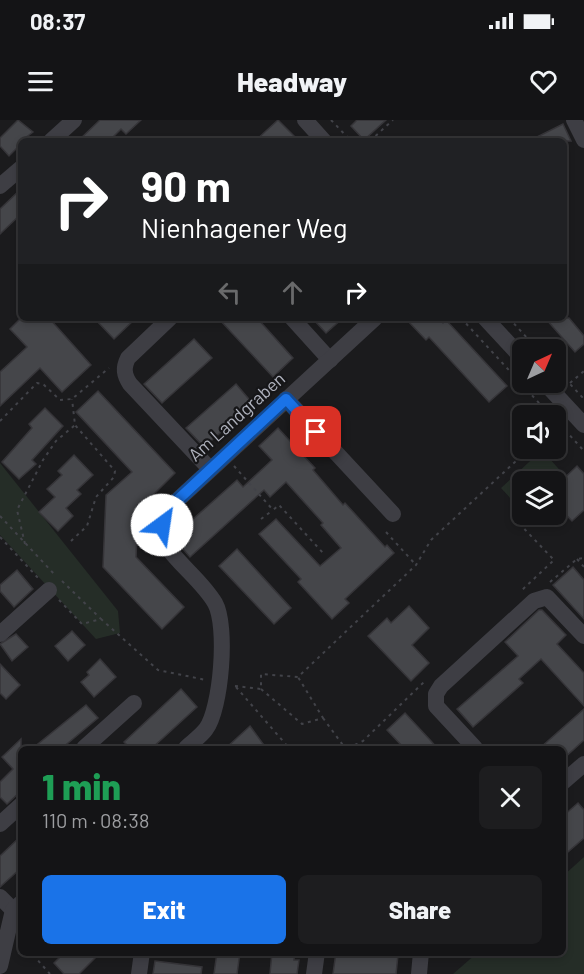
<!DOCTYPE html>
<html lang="en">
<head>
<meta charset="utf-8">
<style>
	body { margin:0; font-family:Barlow,sans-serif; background:#1d1d1f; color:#f1f3f6; height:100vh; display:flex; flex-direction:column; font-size:22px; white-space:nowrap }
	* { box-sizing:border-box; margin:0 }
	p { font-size:20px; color:#9d9ea1 }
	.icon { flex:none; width:33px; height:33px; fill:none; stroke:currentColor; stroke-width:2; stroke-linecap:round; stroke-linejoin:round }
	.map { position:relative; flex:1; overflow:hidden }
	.details { position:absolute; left:18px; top:626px; width:548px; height:210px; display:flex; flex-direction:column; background:#141416; border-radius:9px; box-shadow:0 3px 9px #0003,0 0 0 2px #333335 }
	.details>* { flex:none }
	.guide { position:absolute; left:18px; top:18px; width:549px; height:183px; border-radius:9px; box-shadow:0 3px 9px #0003,0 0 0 2px #333335; background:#202124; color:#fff; overflow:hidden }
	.needle { width:39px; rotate:44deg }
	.buttons { position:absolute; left:512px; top:219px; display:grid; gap:12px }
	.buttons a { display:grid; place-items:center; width:54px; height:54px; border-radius:9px; background:#141416; box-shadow:0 3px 9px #0003,0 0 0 2px #333335; font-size:30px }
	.pin { position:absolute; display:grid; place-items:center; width:51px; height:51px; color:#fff; margin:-26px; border-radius:12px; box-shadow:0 3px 9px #0006 }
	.me { position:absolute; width:66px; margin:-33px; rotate:31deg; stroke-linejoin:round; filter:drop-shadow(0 0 4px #0008) }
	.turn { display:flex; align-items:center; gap:21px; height:126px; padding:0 24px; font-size:27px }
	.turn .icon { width:78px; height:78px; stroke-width:2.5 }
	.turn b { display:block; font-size:42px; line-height:51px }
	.lanes { display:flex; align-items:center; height:57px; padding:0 24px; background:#0003; justify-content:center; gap:30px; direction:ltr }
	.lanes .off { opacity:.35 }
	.round { display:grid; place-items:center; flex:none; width:63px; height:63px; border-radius:9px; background:#1d1d1f }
	.overview { display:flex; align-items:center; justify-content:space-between; height:102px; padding:0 24px }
	h1 { font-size:36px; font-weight:800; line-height:45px; color:#1e9e55 }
	.button { display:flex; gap:12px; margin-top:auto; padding:12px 24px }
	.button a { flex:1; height:69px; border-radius:9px; background:#1a73e8; color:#fff; font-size:24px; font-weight:800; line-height:69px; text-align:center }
	.button a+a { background:#1d1d1f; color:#f1f3f6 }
	.status { display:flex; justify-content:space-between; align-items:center; height:42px; padding:0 30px; background:#141416; direction:ltr }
	.status svg { height:16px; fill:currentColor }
	header { display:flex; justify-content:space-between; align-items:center; height:78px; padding:0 24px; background:#141416; font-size:27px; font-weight:800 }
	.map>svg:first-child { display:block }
</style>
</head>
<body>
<div class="status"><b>08:37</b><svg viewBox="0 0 49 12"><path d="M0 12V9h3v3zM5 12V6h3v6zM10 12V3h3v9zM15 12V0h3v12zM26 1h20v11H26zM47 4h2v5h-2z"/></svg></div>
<header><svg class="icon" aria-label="menu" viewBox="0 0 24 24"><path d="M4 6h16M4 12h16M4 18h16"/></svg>Headway<svg class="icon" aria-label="heart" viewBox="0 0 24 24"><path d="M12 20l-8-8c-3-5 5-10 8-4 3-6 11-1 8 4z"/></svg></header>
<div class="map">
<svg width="584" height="854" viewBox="0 0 584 854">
	<rect width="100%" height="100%" fill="#1b1b1d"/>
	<g fill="#252d27">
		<polygon points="542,330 565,356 555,365 555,362 522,362 522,391 501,368"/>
		<polygon points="0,343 118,491 120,513 96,519 0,415"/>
		<polygon points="584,737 584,854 453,854 477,833 562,832 563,756"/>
	</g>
	<g fill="#45464a" stroke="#363539" stroke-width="1.5">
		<polygon points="18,0 33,12 21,21 21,24 9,36 0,26 0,18"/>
		<polygon points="100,0 141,0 126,14 121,9 109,21 78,21"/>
		<polygon points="278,0 299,21 255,21"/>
		<polygon points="357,0 386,0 364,20 351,6"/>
		<polygon points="563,4 571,21 529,21"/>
		<polygon points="21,69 21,94 0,114 0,89"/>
		<polygon points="21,198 49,198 91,245 62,272 40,248 0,286 0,252 27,227 10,209"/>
		<polygon points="94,198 136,198 114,219"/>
		<polygon points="218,198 257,198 293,238 273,257"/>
		<polygon points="312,198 343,198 326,213"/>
		<polygon points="405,198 439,198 443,203 446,200 507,266 489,282 429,217 426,220"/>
		<polygon points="545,198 569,198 584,216 584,224 575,232"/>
		<polygon points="194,219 212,238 162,283 144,264"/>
		<polygon points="236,264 253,284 204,327 186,308"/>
		<polygon points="98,271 175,353 138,390 136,437 184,487 162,509 103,447 106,375 132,352 76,292"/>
		<polygon points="45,288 63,306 32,340 36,344 19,359 2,342 32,308 29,304"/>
		<polygon points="278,308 315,348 313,350 343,385 345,383 385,427 387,425 394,433 345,479 349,483 332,499 298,462 301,459 259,414 276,399 320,446 341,428 321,405 323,403 286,362 270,377 264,370 190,437 175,420 174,416 237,360 243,367 272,340 259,326"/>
		<polygon points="74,335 93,355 77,370 81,374 66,388 73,396 58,411 39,392 55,377 47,369 62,355 58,351"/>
		<polygon points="577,346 584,354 584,390 572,401 555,383 555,367"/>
		<polygon points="237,429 291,488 274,504 219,446"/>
		<polygon points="573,447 584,460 584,499 553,465"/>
		<polygon points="17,450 33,469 14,487 0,471 0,465"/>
		<polygon points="409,486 429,508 412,525 429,543 411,561 368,516 387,498 391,503"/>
		<polygon points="539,490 542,490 566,515 557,524 584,553 584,586 541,539 519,559 523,563 473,607 457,589 518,536 505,522"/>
		<polygon points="72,511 85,525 68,541 55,526"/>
		<polygon points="16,514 28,527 12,541 0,524"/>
		<polygon points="100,539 116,557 94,577 81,562 89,555 87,552"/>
		<polygon points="0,544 20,565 6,579 0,573"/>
		<polygon points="181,569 197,587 152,628 130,628 124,622"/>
		<polygon points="86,585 98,598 62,628 33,628"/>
		<polygon points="584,589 584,620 562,640 562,628 540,628"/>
		<polygon points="405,593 431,621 437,628 404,628 387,610"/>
		<polygon points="250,606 266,628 226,628"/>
		<polygon points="21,619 21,671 7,684 0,677 0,662 13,649 2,637"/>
		<polygon points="578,683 584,690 584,718 562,737 562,697"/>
		<polygon points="21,716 21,748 0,767 0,736"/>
		<polygon points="65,832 101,832 79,854 64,854 54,843"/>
		<polygon points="217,832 240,832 237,854 214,854"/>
		<polygon points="272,832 295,832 294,840 299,840 297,854 270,854"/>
		<polygon points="336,832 398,835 396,854 333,854"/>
		<polygon points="155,841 202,847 201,854 153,854"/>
	</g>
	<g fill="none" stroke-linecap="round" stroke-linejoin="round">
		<g stroke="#424349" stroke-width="2" stroke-dasharray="3 4.5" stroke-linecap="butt">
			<polyline points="331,0 351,21"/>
			<polyline points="370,21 393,0"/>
			<polyline points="138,198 142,203"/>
			<polyline points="461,198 551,296"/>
			<polyline points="509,198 538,230"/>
			<polyline points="555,248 584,279"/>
			<polyline points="570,263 584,251"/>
			<polyline points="555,299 584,331"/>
			<polyline points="0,301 37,263 43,264 60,280 72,279 109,248"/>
			<polyline points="234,346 273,390 279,385 324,434"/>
			<polyline points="518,387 511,395 554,440 522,470"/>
			<polyline points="0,396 55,455"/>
			<polyline points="261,399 273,390"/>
			<polyline points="386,412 416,445"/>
			<polyline points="0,417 39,459"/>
			<polyline points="71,421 87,406 96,377 114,357 115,351 75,305"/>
			<polyline points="25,424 17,390 43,340 56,321 75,305 72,279"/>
			<polyline points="577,439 584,447"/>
			<polyline points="62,461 101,499"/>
			<polyline points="550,462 577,439 584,438"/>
			<polyline points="59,480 82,504 101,499 158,550 206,560"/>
			<polyline points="235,566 261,569 261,554 298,557 416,445 431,420 530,328"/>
			<polyline points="236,567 289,628"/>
			<polyline points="261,569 302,604 323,598 298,557"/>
			<polyline points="323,598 345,628"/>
			<polyline points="348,628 363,621 426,560"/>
			<polyline points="18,833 34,836 50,854"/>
		</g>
		<g stroke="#3e3e44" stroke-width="16">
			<polyline points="305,0 324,21"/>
			<polyline points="574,0 584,20"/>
			<polyline points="51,21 74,0"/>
			<polyline points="0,66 21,48"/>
			<path d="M 170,198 L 128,238 C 123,248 124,255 130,264 L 209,348"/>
			<polyline points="292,198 330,240"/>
			<polyline points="485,198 522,238"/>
			<polyline points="544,262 584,305"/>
			<polyline points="286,279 393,394"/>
			<polyline points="0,514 49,470"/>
			<polyline points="84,628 134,583"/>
			<path d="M 186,628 C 192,622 201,616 206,609 C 221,589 228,506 215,483 C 202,461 179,445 165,424 L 162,405 L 169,388 L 375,198"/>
			<polyline points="475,628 436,586 436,574 441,566 534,481 547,477 584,516"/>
			<polyline points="562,663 584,644"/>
			<polyline points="0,704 21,685"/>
			<polyline points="0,777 13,790"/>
			<polyline points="0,846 13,790 21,783"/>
			<polyline points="139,854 142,832"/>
			<polyline points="314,854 317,832"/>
			<polyline points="419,854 421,832"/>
		</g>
	</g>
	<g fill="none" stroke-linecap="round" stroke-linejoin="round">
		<defs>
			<polyline id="route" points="162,405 169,388 286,279 316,312"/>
		</defs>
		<use href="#route" stroke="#114b97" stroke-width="15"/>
		<use href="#route" stroke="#1a73e8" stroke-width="10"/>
	</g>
	<g text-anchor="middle" stroke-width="4.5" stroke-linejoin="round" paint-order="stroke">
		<g font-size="18" fill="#aeb1bc" stroke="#161618">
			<text transform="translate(237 297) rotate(-42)" y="6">Am Landgraben</text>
		</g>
	</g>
</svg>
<div class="buttons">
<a><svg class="needle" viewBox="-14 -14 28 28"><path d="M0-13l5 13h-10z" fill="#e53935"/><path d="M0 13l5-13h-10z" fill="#9d9ea1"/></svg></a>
<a><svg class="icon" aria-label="sound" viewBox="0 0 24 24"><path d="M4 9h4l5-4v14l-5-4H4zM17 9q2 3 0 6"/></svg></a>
<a><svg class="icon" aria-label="layers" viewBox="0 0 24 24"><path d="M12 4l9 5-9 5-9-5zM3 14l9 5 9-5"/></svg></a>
</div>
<div class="pin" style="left:316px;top:312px;background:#d93025"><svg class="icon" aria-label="arrive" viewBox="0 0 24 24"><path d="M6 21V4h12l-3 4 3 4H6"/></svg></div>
<svg class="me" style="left:162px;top:405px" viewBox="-20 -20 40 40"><circle r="19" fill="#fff"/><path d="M0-13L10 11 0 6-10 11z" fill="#1a73e8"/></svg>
<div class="guide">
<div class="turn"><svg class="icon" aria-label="right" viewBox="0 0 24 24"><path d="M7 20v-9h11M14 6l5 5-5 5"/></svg><div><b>90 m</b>Nienhagener Weg</div></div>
<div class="lanes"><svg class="icon off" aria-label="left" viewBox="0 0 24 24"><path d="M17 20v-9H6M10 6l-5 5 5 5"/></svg><svg class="icon off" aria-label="ahead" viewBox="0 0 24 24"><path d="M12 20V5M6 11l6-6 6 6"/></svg><svg class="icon" aria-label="right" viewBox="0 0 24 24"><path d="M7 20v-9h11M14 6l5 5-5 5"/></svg></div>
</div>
<section class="details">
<div class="overview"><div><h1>1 min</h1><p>110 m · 08:38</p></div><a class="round"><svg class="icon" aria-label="close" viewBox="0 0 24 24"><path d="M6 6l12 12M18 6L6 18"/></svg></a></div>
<div class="button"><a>Exit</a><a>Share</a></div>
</section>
</div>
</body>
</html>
